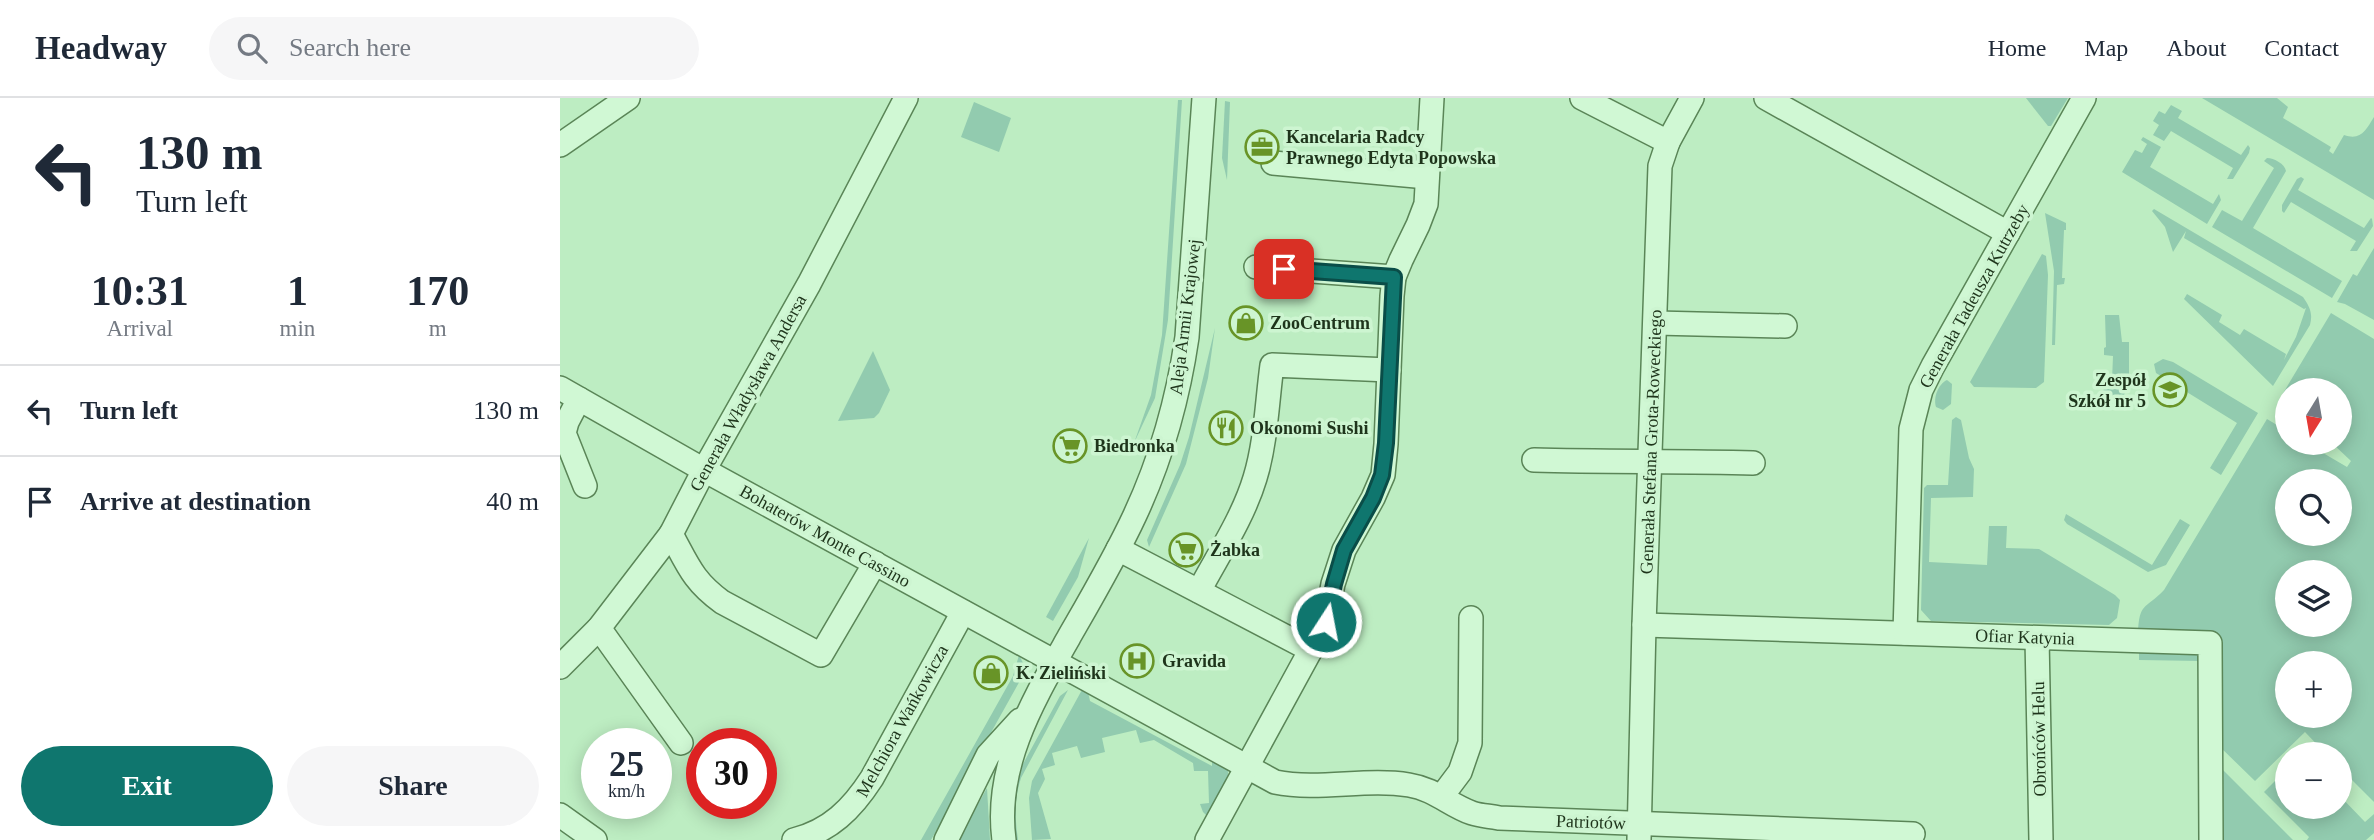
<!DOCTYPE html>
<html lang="en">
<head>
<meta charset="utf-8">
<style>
	body { margin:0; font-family:"Times New Roman",serif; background:#f6f6f7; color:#1f2937; height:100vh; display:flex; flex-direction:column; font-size:26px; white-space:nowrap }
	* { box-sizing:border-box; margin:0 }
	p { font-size:23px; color:#747a83 }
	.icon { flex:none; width:38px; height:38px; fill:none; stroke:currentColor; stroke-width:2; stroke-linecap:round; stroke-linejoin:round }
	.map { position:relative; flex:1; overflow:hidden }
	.details { display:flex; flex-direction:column; background:#fff; width:560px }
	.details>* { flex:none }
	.top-card { background:#fff; color:#1f2937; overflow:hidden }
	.needle { width:46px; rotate:191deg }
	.tools { position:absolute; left:1715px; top:280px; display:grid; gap:14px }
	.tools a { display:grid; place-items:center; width:77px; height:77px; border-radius:50%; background:#fff; box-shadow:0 4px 18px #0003; font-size:35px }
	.speed { position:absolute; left:21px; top:630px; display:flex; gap:14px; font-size:35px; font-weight:700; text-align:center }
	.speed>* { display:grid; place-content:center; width:91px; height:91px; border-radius:50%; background:#fff; box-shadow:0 4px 18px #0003; line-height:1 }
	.speed small { font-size:18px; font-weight:400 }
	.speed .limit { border:10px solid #d22; background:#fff; color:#111 }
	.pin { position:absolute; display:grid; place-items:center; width:60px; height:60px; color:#fff; margin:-30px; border-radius:14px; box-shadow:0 4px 10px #0006 }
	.me { position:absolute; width:77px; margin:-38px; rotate:11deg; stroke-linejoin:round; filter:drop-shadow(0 0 5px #0008) }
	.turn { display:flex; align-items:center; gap:24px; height:147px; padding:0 21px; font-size:32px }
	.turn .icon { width:91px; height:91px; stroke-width:2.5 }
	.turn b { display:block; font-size:49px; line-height:60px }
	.eta { display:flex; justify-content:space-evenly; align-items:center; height:119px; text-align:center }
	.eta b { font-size:42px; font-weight:800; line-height:49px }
	.cta { display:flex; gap:14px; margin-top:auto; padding:14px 21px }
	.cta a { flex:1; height:80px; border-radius:42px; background:#0f766e; color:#fff; font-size:28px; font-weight:800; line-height:80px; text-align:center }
	.cta a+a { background:#f6f6f7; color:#1f2937 }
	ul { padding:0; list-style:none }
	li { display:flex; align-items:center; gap:21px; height:91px; padding:0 21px; border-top:2px solid #e0e1e3 }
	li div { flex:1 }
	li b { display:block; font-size:26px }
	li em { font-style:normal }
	header { display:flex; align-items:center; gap:42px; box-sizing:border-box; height:98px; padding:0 35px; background:#fff; border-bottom:2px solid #e0e1e3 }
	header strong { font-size:33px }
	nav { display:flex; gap:38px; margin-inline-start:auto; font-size:24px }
	.search { width:490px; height:63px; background:#f6f6f7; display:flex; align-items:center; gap:18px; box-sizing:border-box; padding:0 24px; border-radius:38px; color:#747a83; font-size:26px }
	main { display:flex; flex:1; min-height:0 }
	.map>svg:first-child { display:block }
</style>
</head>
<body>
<header>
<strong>Headway</strong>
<div class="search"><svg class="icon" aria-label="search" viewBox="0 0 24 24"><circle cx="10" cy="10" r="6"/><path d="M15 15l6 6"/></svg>Search here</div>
<nav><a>Home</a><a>Map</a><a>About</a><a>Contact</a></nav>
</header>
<main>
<section class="details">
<div class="top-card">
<div class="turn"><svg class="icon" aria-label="left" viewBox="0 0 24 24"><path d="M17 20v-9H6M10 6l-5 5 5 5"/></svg><div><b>130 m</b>Turn left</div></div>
</div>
<div class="eta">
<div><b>10:31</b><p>Arrival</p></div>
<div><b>1</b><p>min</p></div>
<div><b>170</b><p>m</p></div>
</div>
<ul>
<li><svg class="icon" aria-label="left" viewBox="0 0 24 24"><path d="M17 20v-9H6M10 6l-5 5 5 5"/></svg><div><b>Turn left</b></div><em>130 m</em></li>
<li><svg class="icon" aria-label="arrive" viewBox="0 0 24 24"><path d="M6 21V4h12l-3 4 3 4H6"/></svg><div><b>Arrive at destination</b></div><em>40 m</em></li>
</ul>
<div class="cta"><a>Exit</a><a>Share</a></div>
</section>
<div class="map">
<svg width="1814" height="742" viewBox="0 0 1814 742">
	<rect width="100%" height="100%" fill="#bdedc2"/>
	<g fill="#92cbaf" fill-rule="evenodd">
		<polygon points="1466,0 1508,0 1491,28 1488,28"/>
		<path d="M 1642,0 L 1717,0 L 1728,9 L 1723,20 L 1771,49 L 1769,53 L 1773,56 L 1784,37 C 1801,43 1806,32 1814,19 L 1814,102 Z"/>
		<polygon points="618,2 622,2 608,222 595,300 574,345 591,297 602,237"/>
		<polygon points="665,3 670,4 667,82 662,60"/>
		<polygon points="414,4 451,20 439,54 401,39"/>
		<polygon points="1611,7 1622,13 1618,20 1681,57 1688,47 1690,50 1689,55 1673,81 1667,81 1673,70 1611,33 1604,43 1593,37 1599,27 1593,23 1599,13 1605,16"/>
		<polygon points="1583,39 1601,49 1590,69 1653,106 1659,96 1661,102 1647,126 1562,74 1575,52 1582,55 1587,46 1581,42"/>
		<path d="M 1707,60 C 1714,60 1725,66 1726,73 L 1693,130 L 1782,183 L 1772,200 L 1652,129 L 1662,112 L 1682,123 L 1714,70 L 1704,63 Z"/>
		<polygon points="1741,79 1744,81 1738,92 1804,130 1811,120 1812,121 1813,128 1797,153 1790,153 1796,143 1731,104 1724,115 1722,113 1722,107 1737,81"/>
		<path d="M 1594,111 L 1743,199 C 1750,209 1753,216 1750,227 L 1713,288 L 1624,201 L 1627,196 L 1662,217 L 1659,224 L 1680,237 L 1684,231 L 1726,256 L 1724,262 L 1736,239 L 1746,210 L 1744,211 L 1624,140 L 1626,133 L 1613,154 L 1605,129 L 1592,113 Z"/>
		<polygon points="1485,115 1506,125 1506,132 1504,132 1502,180 1505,180 1504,186 1497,187 1495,247 1492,247 1494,173"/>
		<polygon points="1814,150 1814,222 1785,206 1777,204 1793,176 1797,178"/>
		<polygon points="1482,156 1486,158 1488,177 1484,284 1476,290 1414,289 1410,284"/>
		<path d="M 1771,215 L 1814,241 L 1814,704 L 1780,670 L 1780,656 L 1766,656 L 1745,634 L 1695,683 L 1656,645 L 1655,538 L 1578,536 C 1579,504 1585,512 1604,492 L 1707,321 L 1727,333 L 1727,345 L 1746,345 L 1787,369 L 1791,363 L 1772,345 L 1780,345 L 1780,292 L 1727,292 L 1727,302 L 1722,297 ZM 1727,383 L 1780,383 L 1780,436 L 1727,436 ZM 1727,474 L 1780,474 L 1780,527 L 1727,527 ZM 1727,565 L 1780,565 L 1780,618 L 1727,618 Z"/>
		<polygon points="1545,217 1559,217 1562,244 1569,244 1569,278 1564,298 1544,297 1543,283 1552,283 1553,258 1544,257 1544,250 1546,249"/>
		<polygon points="655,230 648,280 626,366 589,449 587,442 620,367 629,339"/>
		<polygon points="313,253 330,292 319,315 314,320 278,323"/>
		<polygon points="1603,261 1613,264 1698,315 1661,377 1650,370 1677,325 1596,275 1594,266"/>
		<path d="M 1387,282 L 1392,286 L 1391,306 L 1383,312 L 1376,309 C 1373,300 1378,286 1387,282 Z"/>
		<polygon points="1396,319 1401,322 1409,360 1414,371 1413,399 1371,400 1369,464 1427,467 1429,428 1447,428 1446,450 1479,451 1555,497 1560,502 1557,520 1549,527 1371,523 1361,512 1364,390 1367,387 1388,387 1392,322"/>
		<polygon points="1506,416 1592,467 1620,421 1630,427 1606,467 1588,474 1507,426 1504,422"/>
		<polygon points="529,440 518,479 493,523 486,519"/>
		<polygon points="1579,551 1637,554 1641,563 1579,562"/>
		<polygon points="459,557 463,565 462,579 371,742 361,742 453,578"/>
		<polygon points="523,590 528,594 530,603 652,668 652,661 668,672 668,681 647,718 643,714 640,706 649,705 648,673 634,673 633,665 594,642 580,645 576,632 542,640 545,654 521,660 517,648 492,655 495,667 482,671 485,681 478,695 491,741 472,742 469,700 472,683"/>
		<path d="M 508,592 L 461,680 C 454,701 455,721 458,742 L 454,742 L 452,728 L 457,677 L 500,598 Z"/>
		<polygon points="1662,671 1733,742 1655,742 1655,731 1663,731"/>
		<polygon points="1727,671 1727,709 1780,709 1780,698 1805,724 1814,716 1814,735 1806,742 1747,742 1749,739 1704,694"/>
		<polygon points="427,690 430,742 398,742"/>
	</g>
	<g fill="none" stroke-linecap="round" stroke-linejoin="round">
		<defs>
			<g id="minor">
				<polyline points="1022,0 1108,44 1100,68 1084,527 1079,742"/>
				<polyline points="1206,0 1448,135"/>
				<polyline points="1108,44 1132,0"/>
				<polyline points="0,47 68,0"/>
				<polyline points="713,65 867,79"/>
				<polyline points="696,169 834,179"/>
				<polyline points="1096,225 1225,228"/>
				<path d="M 0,290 L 144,372 L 715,684 C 759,693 805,680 849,687 C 875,691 889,707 912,715 C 921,718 930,718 939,720 L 1353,736"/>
				<polyline points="19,301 7,324 4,335 25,388"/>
				<path d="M 974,362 C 1047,364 1120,363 1193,365"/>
				<path d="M 111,436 C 128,467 133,483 162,504 L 261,557 L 315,465"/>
				<polyline points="558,451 751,552"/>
				<path d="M 639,493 C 658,457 683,420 695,380 C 706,344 707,304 712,267 L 829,272"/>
				<polyline points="1084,527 1650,545 1651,742"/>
				<polyline points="39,530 121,645"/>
				<polyline points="1345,535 1351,331 1361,292 1373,268 1524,0"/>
				<polyline points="1477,540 1481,742"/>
				<polyline points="0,569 39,530 111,436 144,372 249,186 346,0"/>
				<polyline points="882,698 900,674 910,645 911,520"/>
				<polyline points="0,717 35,742"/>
				<path d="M 234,742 C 270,733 292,711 312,680 L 403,514"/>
				<polyline points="386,742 428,657 460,622"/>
				<path d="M 444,742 C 434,667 474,601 509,539 C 532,499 556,458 575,417 C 602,359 618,301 627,239 L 644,0"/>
				<polyline points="647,742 766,524 773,486 784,452 813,400 823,377 826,346 832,198 834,179 841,162 858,127 866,106 872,0"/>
			</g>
		</defs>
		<use href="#minor" stroke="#5a8557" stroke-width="26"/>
		<use href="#minor" stroke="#d0f8d4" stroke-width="23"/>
	</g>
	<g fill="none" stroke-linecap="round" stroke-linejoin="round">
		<defs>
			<polyline id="route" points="724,171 834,179 826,345 822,377 813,400 784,452 774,486 766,524"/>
		</defs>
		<use href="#route" stroke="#0a4d48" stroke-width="18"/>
		<use href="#route" stroke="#0f766e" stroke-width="12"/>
	</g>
	<defs>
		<symbol id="office-ring" viewBox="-11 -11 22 22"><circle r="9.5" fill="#cdf5d1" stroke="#689427" stroke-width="1.5"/><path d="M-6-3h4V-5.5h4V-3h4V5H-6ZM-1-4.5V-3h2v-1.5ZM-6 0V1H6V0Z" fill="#689427"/></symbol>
		<symbol id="shop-ring" viewBox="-11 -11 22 22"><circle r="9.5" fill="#cdf5d1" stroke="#689427" stroke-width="1.5"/><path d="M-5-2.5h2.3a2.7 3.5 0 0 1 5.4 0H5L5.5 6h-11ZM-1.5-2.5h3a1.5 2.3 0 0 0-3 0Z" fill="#689427"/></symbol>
		<symbol id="school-ring" viewBox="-11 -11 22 22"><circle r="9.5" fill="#cdf5d1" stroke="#689427" stroke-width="1.5"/><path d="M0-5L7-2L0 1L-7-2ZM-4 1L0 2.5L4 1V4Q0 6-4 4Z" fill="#689427"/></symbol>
		<symbol id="restaurant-ring" viewBox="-11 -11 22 22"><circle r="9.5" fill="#cdf5d1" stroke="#689427" stroke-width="1.5"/><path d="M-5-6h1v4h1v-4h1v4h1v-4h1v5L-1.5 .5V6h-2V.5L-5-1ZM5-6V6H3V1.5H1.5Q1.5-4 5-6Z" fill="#689427"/></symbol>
		<symbol id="supermarket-ring" viewBox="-11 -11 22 22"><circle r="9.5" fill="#cdf5d1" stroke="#689427" stroke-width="1.5"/><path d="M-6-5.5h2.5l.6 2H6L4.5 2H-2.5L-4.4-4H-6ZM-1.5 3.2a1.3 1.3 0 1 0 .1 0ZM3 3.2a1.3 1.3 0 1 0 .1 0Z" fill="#689427"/></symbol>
		<symbol id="hospital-ring" viewBox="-11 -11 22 22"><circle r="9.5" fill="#cdf5d1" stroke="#689427" stroke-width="1.5"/><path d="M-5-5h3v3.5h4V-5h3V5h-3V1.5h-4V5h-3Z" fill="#689427"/></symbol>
	</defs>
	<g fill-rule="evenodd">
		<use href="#office-ring" x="683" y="30" width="38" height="38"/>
		<use href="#shop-ring" x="667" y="206" width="38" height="38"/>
		<use href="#school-ring" x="1591" y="273" width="38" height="38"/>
		<use href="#restaurant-ring" x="647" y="311" width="38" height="38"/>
		<use href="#supermarket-ring" x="491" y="329" width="38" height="38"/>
		<use href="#supermarket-ring" x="607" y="433" width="38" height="38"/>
		<use href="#hospital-ring" x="558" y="544" width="38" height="38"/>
		<use href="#shop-ring" x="412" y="556" width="38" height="38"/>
	</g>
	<g text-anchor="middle" stroke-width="7" stroke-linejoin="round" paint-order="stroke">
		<g font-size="18" font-weight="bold" fill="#1e341b" stroke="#cdf5d1" text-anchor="start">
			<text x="726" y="45">Kancelaria Radcy<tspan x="726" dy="21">Prawnego Edyta Popowska</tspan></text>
			<text x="710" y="231">ZooCentrum</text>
			<text x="1586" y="288" text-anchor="end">Zespół<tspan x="1586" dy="21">Szkół nr 5</tspan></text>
			<text x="690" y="336">Okonomi Sushi</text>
			<text x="534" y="354">Biedronka</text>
			<text x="650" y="458">Żabka</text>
			<text x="602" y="569">Gravida</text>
			<text x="456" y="581">K. Zieliński</text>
		</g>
		<g font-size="18" fill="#1e341b" stroke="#cdf5d1">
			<text transform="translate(1414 198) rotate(-61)" y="6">Generała Tadeusza Kutrzeby</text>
			<text transform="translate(625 219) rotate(-83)" y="6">Aleja Armii Krajowej</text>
			<text transform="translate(188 295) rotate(-61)" y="6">Generała Władysława Andersa</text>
			<text transform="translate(1091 344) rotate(-88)" y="6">Generała Stefana Grota-Roweckiego</text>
			<text transform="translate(265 438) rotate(29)" y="6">Bohaterów Monte Cassino</text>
			<text transform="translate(1465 539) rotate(2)" y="6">Ofiar Katynia</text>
			<text transform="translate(342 623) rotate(-61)" y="6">Melchiora Wańkowicza</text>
			<text transform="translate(1479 641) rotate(-91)" y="6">Obrońców Helu</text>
			<text transform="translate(1031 724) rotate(2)" y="6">Patriotów</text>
		</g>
	</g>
</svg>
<div class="tools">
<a><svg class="needle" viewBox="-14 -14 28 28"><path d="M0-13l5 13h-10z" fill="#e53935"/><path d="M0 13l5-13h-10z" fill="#747a83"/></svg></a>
<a><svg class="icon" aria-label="search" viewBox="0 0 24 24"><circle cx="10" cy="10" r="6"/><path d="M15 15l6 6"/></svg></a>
<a><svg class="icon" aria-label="layers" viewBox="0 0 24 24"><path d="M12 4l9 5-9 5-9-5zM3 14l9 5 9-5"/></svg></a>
<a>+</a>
<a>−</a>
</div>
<div class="speed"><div>25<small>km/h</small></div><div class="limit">30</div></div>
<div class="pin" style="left:724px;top:171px;background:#d93025"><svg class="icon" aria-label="arrive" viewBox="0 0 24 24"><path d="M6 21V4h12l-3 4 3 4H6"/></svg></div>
<svg class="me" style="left:766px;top:524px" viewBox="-20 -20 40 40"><circle r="17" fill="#0f766e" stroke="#fff" stroke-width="3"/><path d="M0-11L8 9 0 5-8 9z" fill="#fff"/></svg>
</div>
</main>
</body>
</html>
